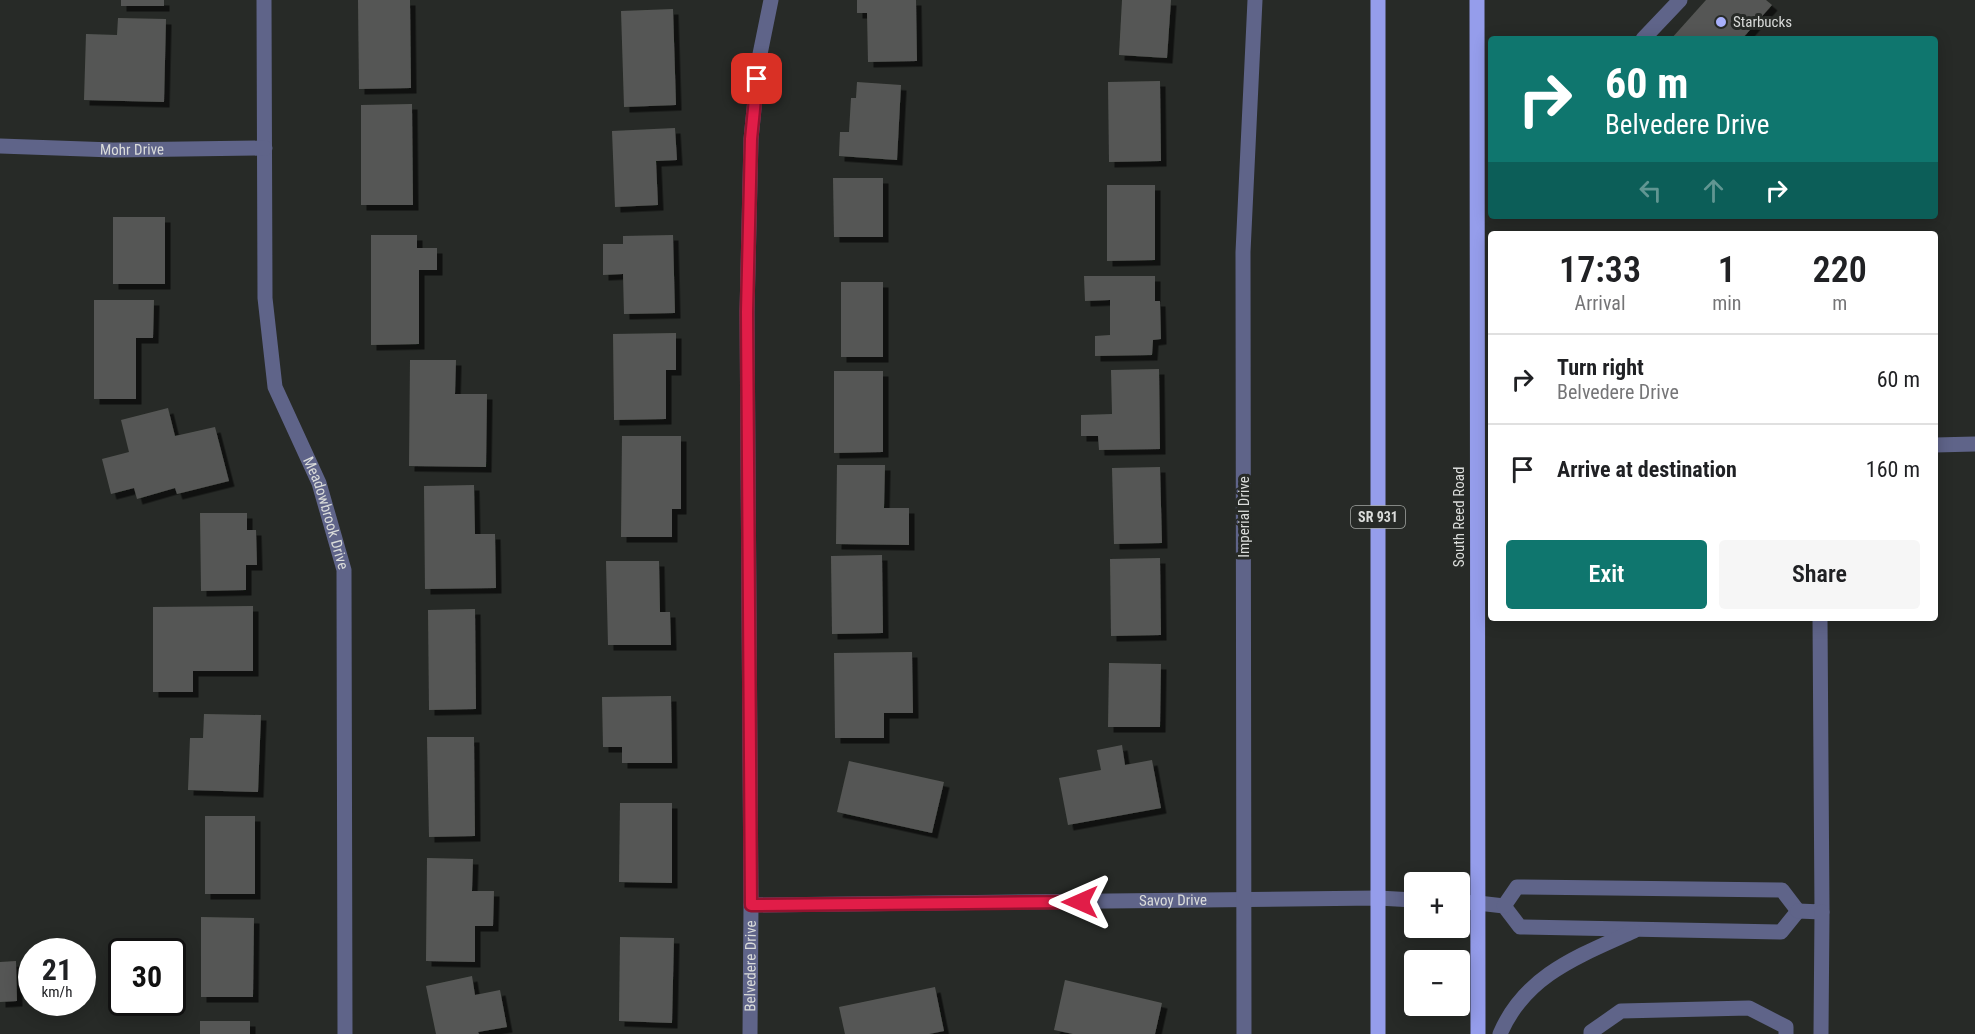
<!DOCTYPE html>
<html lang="en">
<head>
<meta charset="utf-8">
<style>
	body { margin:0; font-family:"Roboto Condensed",sans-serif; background:#f6f6f6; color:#202124; height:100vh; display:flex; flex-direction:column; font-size:22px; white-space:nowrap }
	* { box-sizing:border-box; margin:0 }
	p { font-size:20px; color:#757577 }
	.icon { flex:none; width:33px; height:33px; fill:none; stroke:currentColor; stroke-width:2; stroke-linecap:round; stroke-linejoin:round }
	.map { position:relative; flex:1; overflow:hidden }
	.panel { position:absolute; left:1488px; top:231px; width:450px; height:390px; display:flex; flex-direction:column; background:#fff; border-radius:6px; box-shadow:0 3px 15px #0003 }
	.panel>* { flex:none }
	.hud { position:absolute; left:1488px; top:36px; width:450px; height:183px; border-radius:6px; box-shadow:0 3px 15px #0003; background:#0f766e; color:#fff; overflow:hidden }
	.controls { position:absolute; left:1404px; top:872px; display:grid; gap:12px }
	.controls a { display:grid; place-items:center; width:66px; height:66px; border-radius:6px; background:#fff; box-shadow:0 3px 15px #0003; font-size:30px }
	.speed { position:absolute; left:18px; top:938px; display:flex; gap:12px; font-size:30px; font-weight:700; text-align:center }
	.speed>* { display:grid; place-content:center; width:78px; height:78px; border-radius:50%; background:#fff; box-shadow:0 3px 15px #0003; line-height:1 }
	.speed small { font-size:15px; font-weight:400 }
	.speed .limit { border:3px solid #111; border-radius:9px; background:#fff; color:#111 }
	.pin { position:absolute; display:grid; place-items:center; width:51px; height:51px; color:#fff; margin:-26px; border-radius:12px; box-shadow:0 3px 9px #0006 }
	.me { position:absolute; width:66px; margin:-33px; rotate:270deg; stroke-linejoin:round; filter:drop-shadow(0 0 4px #0008) }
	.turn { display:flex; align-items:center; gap:21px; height:126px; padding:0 18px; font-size:27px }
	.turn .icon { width:78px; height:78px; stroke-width:2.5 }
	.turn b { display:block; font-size:42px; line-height:51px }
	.lanes { display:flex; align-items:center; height:57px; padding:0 18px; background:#0003; justify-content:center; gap:30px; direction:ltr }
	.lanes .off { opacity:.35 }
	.eta { display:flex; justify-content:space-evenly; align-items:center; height:102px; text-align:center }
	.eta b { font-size:36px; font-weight:600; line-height:42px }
	.action { display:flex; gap:12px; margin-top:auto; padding:12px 18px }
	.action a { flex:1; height:69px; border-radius:6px; background:#0f766e; color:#fff; font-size:24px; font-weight:600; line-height:69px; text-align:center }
	.action a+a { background:#f6f6f6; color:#202124 }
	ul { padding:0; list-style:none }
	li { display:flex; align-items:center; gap:18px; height:90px; padding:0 18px; border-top:2px solid #e0e0e0 }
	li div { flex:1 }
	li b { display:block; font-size:22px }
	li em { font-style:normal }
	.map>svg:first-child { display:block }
</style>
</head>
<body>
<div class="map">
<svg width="1975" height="1034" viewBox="0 0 1975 1034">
	<defs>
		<filter id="shadow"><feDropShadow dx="5.5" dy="5.5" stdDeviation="0" flood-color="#0009"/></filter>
	</defs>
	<rect width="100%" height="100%" fill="#272a27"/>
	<g fill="#555754" filter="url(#shadow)">
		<rect x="121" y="0" width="43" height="6"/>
		<polygon points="358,0 410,0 411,88 359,89"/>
		<polygon points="857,0 916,0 917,61 868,62 867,13 857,13"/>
		<polygon points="1122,0 1171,0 1167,58 1119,55"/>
		<polygon points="1706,0 1766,0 1772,5 1742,39 1671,39"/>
		<polygon points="673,9 676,105 624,107 621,11"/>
		<polygon points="118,18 166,19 164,102 84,100 86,34 117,35"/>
		<polygon points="1160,81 1161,161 1109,162 1108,82"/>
		<polygon points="857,82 901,85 897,160 839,156 840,132 849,132 851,98 856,98"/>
		<polygon points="412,104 413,205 361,205 361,105"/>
		<polygon points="675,128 677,160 656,161 658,205 615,207 612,131"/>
		<polygon points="833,178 883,178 883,237 834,237"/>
		<polygon points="1107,185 1155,185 1155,260 1107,261"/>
		<rect x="113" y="217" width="52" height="67"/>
		<polygon points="371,235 417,235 417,248 437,248 437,270 419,270 419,344 371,345"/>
		<polygon points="673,235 675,313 624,314 623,274 603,275 603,244 623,244 623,236"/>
		<polygon points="1084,276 1155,276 1155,301 1160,301 1161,339 1153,340 1152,355 1095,356 1095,336 1110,335 1110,300 1085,301"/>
		<rect x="841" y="282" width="42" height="75"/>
		<polygon points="94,300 154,300 153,338 136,338 136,399 94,399"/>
		<polygon points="676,333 676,370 666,370 666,419 614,420 613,334"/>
		<polygon points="410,360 456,360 455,394 487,394 486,467 409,466"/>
		<polygon points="1159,369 1160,449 1099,450 1098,436 1081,436 1081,415 1112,414 1111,370"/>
		<polygon points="834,371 883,371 883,452 834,453"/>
		<polygon points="168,408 175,436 215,427 229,481 177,494 175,488 137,499 134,488 111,494 102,459 129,452 121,420"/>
		<polygon points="622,436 681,436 681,509 672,509 672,537 621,537"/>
		<polygon points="837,465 885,465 884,508 909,508 909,545 836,544"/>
		<polygon points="1160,467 1162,543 1114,544 1112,468"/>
		<polygon points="474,485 475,534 495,534 496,588 425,589 424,486"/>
		<polygon points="200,513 247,513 247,530 256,530 257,565 246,565 246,590 201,591"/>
		<polygon points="882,555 883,633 832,634 831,556"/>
		<polygon points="1160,558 1161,635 1111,636 1110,559"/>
		<polygon points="606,561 659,561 660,612 670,612 671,645 608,645"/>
		<polygon points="253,606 253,671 193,671 193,692 153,692 153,607"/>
		<polygon points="475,609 476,709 429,710 428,610"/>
		<polygon points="912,652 913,713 884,713 884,738 835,738 834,653"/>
		<polygon points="1109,663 1161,664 1160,727 1108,727"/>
		<polygon points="671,696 672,763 622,763 622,747 603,747 602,697"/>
		<polygon points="204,714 261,715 258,792 188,790 190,738 203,738"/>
		<polygon points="427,737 474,737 475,836 429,837"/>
		<polygon points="1122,745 1125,765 1152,760 1161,808 1068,825 1059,778 1101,770 1097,750"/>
		<polygon points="849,761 944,782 932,833 837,812"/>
		<polygon points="620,803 672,803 672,883 619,882"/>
		<rect x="205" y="816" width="50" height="78"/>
		<polygon points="427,858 473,859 472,891 494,891 493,926 475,926 475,962 426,961"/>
		<polygon points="201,917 254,918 253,997 201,997"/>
		<polygon points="620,937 674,938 672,1023 619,1021"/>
		<polygon points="16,961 17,1001 0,1002 0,962"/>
		<polygon points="472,976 475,995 500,990 507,1027 478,1032 479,1034 436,1034 426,986"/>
		<polygon points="1065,980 1162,1003 1155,1034 1073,1034 1054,1030"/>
		<polygon points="935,987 944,1031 929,1034 845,1034 839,1007"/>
		<rect x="200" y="1021" width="50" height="13"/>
	</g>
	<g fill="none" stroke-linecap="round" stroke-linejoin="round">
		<g stroke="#5f6489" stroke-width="15">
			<polyline points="1643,39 1680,0"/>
			<polyline points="1935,445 1975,444"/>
			<polyline points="1478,903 1504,906 1520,927 1781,932 1798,911"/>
			<polyline points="1504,906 1517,887 1782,890 1798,911"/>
			<polyline points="1798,911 1822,912 1820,618"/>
			<path d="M 1500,1034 C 1525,975 1579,956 1634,931"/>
			<polyline points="1591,1034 1591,1032 1621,1011 1749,1008 1786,1027 1786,1034"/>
			<polyline points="1821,1034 1822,912"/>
		</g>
		<g stroke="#5f6489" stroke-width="15">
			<path id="s1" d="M 264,0 L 265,298 L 275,387 L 319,483 L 344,570 L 345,1034"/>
			<path id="s2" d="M 0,146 L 113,150 L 265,148"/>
			<polyline points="1460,902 1478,903"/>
			<path id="s3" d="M 751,905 L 1378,898 L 1414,900"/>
			<path id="s4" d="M 750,1034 L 751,905 L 747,312 L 751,139 L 759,59 L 771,0"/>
			<polyline points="1244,1034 1243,252 1255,0"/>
		</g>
		<g stroke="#959deb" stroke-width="15">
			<polyline points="1378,0 1378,1034"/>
			<polyline points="1477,0 1478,1034"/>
		</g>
	</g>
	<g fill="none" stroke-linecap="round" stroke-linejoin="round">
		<defs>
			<polyline id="route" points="757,79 751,139 747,312 751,905 1080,902"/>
		</defs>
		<use href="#route" stroke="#92132f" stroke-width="15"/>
		<use href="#route" stroke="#e11d48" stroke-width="10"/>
	</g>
	<circle fill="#a8b0fc" stroke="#272a27" stroke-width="2" cx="1721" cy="22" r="6"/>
	<g text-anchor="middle" stroke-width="6" stroke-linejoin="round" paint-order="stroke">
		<rect fill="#272a27" stroke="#a4a7a4" stroke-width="1.5" x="1351" y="506" width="54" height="22" rx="4.5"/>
		<g font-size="14" font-weight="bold" fill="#dadcda">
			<text x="1378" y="522">SR 931</text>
		</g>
		<g font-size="15" fill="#dadcda" stroke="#272a27" text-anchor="start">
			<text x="1733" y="27">Starbucks</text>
		</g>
		<g font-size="15" fill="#dadcda" stroke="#272a27">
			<text dy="5" stroke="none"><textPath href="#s2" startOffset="132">Mohr Drive</textPath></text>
			<text dy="5" stroke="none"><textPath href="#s1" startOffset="524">Meadowbrook Drive</textPath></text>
			<text transform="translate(1244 517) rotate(-90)" y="5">Imperial Drive</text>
			<text transform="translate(1459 517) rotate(-90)" y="5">South Reed Road</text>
			<text dy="5" stroke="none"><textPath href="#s3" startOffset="422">Savoy Drive</textPath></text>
			<text dy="5" stroke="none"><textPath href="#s4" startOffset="68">Belvedere Drive</textPath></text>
		</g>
	</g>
</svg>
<div class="controls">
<a>+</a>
<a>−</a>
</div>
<div class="speed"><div>21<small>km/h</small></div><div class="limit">30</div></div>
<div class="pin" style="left:757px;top:79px;background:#d93025"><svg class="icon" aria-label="arrive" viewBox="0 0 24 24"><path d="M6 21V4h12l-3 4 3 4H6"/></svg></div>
<svg class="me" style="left:1080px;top:902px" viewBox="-20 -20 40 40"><path d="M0-17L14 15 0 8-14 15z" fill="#e11d48" stroke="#fff" stroke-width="4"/></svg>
<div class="hud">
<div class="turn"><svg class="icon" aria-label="right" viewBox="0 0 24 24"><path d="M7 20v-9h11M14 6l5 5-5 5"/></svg><div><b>60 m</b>Belvedere Drive</div></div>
<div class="lanes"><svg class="icon off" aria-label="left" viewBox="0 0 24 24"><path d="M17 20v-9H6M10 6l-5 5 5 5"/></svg><svg class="icon off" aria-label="ahead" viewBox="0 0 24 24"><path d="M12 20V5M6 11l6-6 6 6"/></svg><svg class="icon" aria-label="right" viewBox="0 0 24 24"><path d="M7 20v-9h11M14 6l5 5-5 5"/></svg></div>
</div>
<section class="panel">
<div class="eta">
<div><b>17:33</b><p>Arrival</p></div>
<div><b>1</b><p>min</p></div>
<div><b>220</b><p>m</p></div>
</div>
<ul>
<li><svg class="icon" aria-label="right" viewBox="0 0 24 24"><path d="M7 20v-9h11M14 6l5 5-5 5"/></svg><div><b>Turn right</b><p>Belvedere Drive</p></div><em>60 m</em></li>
<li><svg class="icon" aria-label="arrive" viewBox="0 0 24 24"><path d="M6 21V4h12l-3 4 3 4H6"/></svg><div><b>Arrive at destination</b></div><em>160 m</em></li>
</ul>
<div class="action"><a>Exit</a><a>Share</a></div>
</section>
</div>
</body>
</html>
